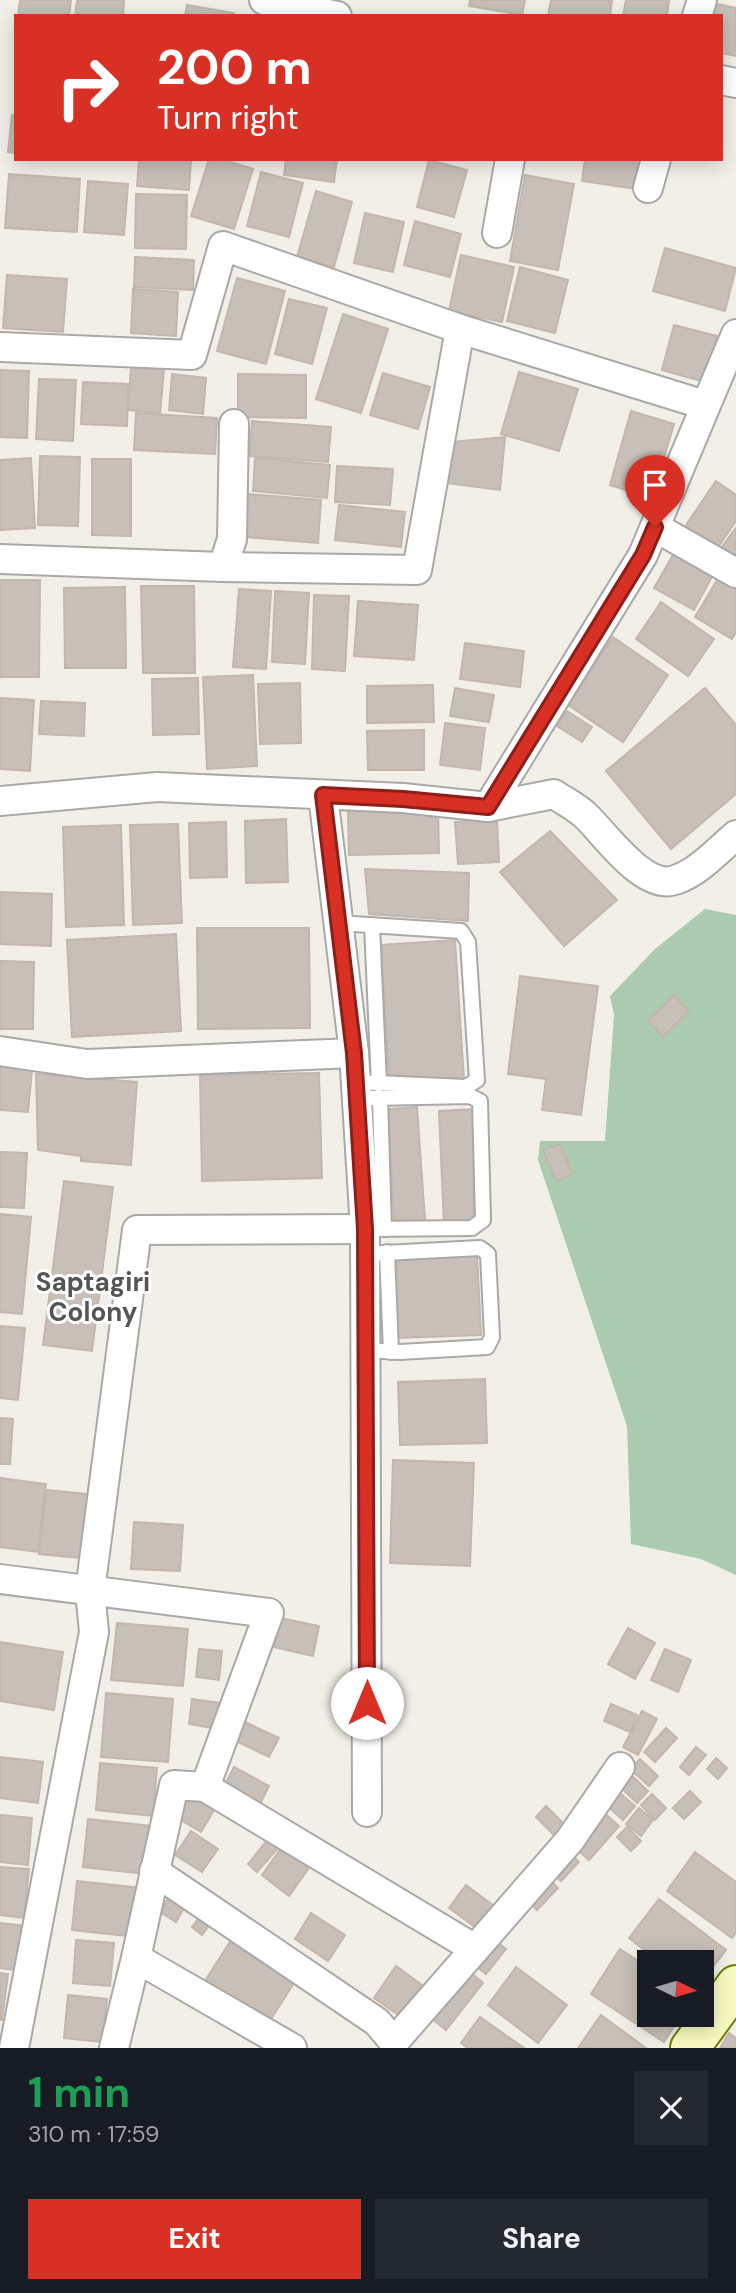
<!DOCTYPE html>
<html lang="en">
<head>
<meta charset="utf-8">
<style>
	body { margin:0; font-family:"DM Sans",sans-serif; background:#242831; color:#f1f3f6; height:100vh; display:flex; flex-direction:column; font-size:26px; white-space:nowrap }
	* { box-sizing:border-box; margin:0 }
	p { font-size:23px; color:#9ea1a6 }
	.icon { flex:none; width:38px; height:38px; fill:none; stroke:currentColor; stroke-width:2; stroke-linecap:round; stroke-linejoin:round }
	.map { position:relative; height:2048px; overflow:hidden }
	.details { display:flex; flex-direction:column; background:#171b24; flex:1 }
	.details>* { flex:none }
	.banner { position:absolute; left:14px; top:14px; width:709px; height:147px; border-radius:0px; box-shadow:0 4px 18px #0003; background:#d93025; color:#fff; overflow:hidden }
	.needle { width:46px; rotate:95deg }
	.fabs { position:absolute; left:637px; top:1950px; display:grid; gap:14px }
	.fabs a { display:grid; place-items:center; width:77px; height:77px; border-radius:0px; background:#171b24; box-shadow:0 4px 18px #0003; font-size:35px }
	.pin { position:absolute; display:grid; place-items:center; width:60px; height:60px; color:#fff; margin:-72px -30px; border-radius:50% 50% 50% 0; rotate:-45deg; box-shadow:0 0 7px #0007 }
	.pin .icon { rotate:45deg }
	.me { position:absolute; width:77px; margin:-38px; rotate:0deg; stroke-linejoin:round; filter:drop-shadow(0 0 5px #0008) }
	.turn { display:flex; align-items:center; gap:24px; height:147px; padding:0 28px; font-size:32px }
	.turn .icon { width:91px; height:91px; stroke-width:2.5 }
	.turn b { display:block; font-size:49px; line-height:60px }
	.round { display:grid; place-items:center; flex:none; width:74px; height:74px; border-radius:0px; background:#242831 }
	.head { display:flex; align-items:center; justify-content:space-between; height:119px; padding:0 28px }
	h1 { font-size:42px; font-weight:700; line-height:52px; color:#1e9e55 }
	.primary-button { display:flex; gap:14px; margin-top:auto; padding:14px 28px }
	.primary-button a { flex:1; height:80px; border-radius:0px; background:#d93025; color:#fff; font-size:28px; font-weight:700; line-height:80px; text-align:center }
	.primary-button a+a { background:#242831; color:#f1f3f6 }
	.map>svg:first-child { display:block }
</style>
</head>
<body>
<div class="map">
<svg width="736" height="2048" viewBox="0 0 736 2048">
	<rect width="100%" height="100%" fill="#f2efe9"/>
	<polygon fill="#aacbaf" points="705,909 736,915 736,1575 701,1559 631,1544 627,1426 538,1160 540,1141 605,1141 614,1015 610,996 655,949"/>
	<g fill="#c7bfb8" stroke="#c4b6ab" stroke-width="2">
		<polygon points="20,0 71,0 69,16 18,16"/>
		<polygon points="77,0 124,0 123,16 75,16"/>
		<polygon points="470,0 525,0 522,15 469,6"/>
		<polygon points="551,0 612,0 610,16 548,16"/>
		<polygon points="626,0 669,0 667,16 623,16"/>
		<polygon points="708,2 736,8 736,56 721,53 721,16 705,16"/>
		<polygon points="187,5 234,13 234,16 185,16"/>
		<polygon points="12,115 16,116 16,153 8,152"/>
		<polygon points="139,159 191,159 189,190 137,186"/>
		<polygon points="209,159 221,159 253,169 234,229 191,216"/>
		<polygon points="286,159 337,159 334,182 284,175"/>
		<polygon points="585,159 641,159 637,189 582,181"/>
		<polygon points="429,160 467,170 454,217 417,207"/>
		<polygon points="261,172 303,183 289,237 247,226"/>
		<polygon points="9,174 80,179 77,232 5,228"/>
		<polygon points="525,175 574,184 558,270 510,261"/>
		<polygon points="88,181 128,184 124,235 84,232"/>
		<polygon points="316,191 352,202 334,267 297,257"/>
		<polygon points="136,194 187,195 186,249 135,248"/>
		<polygon points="365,213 404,222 393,272 354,263"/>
		<polygon points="415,221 461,234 450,277 404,265"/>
		<polygon points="665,248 736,268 725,311 653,291"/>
		<polygon points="461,255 514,267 502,322 449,311"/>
		<polygon points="135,257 194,260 193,290 134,287"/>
		<polygon points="520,267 568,280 555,333 507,321"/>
		<polygon points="7,275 67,279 63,332 3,328"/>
		<polygon points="237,278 285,291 266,364 217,351"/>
		<polygon points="133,289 178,292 176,336 131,333"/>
		<polygon points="289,299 327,308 312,364 275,354"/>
		<polygon points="343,314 388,329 361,413 316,399"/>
		<polygon points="674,325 717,336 705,382 662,370"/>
		<polygon points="131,367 164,370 160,413 128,410"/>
		<polygon points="0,370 29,371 27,438 0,437"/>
		<polygon points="519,372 578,389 559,451 501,434"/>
		<polygon points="383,373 430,387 418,429 370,415"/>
		<polygon points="172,374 206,378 203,414 169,410"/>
		<polygon points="238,374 306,375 306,418 238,417"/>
		<polygon points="39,379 76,380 73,441 36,439"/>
		<polygon points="83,382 128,384 127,426 81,424"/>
		<polygon points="631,411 674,424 652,498 610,485"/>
		<polygon points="136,413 217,418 215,454 134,450"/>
		<polygon points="252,421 331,427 328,462 249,456"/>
		<polygon points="505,437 500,490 446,483 452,442"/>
		<polygon points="40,456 80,457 78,526 38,525"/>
		<polygon points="31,458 35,528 0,530 0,460"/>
		<polygon points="255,458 330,465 327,498 253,491"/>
		<polygon points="92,459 131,459 131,536 92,535"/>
		<polygon points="337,466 393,469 390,505 335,502"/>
		<polygon points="716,481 736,495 736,521 716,550 684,528"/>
		<polygon points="248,494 321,500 318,543 245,537"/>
		<polygon points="339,505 405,512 401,547 335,540"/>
		<polygon points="736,528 736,565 718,552"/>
		<polygon points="675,551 714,573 694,610 654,588"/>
		<polygon points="719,577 736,588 736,632 732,639 695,617"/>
		<polygon points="0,580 40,580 39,677 0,677"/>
		<polygon points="141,586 194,586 195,673 143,673"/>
		<polygon points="125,587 126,668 65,668 64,588"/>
		<polygon points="239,589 271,591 266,669 233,667"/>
		<polygon points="275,591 309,593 305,664 272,662"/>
		<polygon points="314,595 349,596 345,671 312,669"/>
		<polygon points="358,601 418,605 414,660 354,656"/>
		<polygon points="661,602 714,639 688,676 636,639"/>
		<polygon points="613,637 668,675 623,742 568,705"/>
		<polygon points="465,643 524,651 520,687 460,679"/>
		<polygon points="253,675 257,766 207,769 203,677"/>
		<polygon points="198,678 199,734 153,735 152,679"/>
		<polygon points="300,683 301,743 260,744 258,684"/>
		<polygon points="433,685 434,722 367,723 367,686"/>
		<polygon points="455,688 494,695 489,722 450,716"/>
		<polygon points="705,688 736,725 736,794 671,849 606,771"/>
		<polygon points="0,698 34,700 30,771 0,769"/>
		<polygon points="41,701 85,703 84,736 39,734"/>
		<polygon points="567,711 592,727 582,742 557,726"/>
		<polygon points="445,723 485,728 480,770 440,765"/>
		<polygon points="424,730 424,770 368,770 367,731"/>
		<polygon points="438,808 439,853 349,855 348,811"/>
		<polygon points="286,819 288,882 246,883 245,821"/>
		<polygon points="497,819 499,862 458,864 455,822"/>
		<polygon points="226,822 227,877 190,878 189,823"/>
		<polygon points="178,824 182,923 133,925 130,825"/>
		<polygon points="121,825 124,925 66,927 63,827"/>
		<polygon points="550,831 617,900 564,946 500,872"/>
		<polygon points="365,869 469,873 468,921 369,914"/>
		<polygon points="0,892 52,894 51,946 0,944"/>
		<polygon points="197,928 309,928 310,1028 198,1029"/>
		<polygon points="176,934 181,1031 72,1037 67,940"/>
		<polygon points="455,940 464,1081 389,1080 381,945"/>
		<polygon points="0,961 34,962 33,1029 0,1029"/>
		<polygon points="520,976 598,986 581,1115 542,1110 546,1079 508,1074"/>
		<polygon points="674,995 689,1011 663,1037 648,1021"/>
		<polygon points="0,1057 33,1060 28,1112 0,1110"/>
		<polygon points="319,1073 322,1178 202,1181 200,1075"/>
		<polygon points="36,1074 137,1082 131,1165 81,1161 81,1156 38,1150"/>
		<polygon points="417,1107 425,1220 394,1221 388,1109"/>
		<polygon points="474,1109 474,1220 444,1226 439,1111"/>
		<polygon points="560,1144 572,1174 556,1181 543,1150"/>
		<polygon points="0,1152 27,1153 24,1208 0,1207"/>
		<polygon points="64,1181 113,1187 92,1351 43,1345"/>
		<polygon points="0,1214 31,1217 22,1314 0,1312"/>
		<polygon points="477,1254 481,1335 397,1338 393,1258"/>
		<polygon points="0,1326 25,1328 18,1400 0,1398"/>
		<polygon points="485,1379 487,1443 400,1445 398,1382"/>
		<polygon points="0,1418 13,1419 10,1464 0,1464"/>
		<polygon points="393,1460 474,1463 470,1566 390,1563"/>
		<polygon points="0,1478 46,1484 38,1552 0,1547"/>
		<polygon points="46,1490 97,1495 90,1559 39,1554"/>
		<polygon points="134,1522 183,1525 180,1571 131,1569"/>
		<polygon points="280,1618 319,1626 313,1656 274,1647"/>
		<polygon points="117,1623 188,1629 183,1686 111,1680"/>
		<polygon points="628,1628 655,1643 635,1679 608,1664"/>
		<polygon points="0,1642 63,1652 54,1710 0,1701"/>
		<polygon points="199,1649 222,1651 219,1680 196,1677"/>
		<polygon points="665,1649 691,1660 678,1692 651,1680"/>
		<polygon points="106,1693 173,1699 168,1762 101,1757"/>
		<polygon points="192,1699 228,1704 224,1730 189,1724"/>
		<polygon points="611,1704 637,1715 630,1732 604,1721"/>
		<polygon points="642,1711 657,1719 638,1755 623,1747"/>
		<polygon points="245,1722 279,1738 269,1757 236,1741"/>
		<polygon points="666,1728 677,1738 655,1762 644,1752"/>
		<polygon points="696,1747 706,1755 689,1775 680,1767"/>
		<polygon points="0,1757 43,1762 38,1803 0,1798"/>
		<polygon points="716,1758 727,1768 718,1779 707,1769"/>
		<polygon points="640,1759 658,1776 649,1786 630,1769"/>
		<polygon points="100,1763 157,1768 153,1816 96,1810"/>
		<polygon points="234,1767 269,1786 256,1812 220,1794"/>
		<polygon points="629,1773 648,1791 637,1803 618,1785"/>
		<polygon points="189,1789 217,1805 201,1832 174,1816"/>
		<polygon points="615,1789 635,1806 623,1820 603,1802"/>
		<polygon points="690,1791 701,1802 684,1819 673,1808"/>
		<polygon points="652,1794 666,1808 655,1820 641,1805"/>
		<polygon points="546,1806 569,1829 559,1840 536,1817"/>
		<polygon points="639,1808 653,1820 641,1836 626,1824"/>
		<polygon points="603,1812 619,1826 589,1860 572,1845"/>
		<polygon points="0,1815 32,1818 28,1865 0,1862"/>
		<polygon points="88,1819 151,1826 146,1874 83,1867"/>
		<polygon points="627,1827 641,1841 631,1851 617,1837"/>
		<polygon points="191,1831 218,1849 202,1872 175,1855"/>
		<polygon points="268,1839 278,1848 257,1872 248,1864"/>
		<polygon points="282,1847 309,1868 289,1896 262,1875"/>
		<polygon points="568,1851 579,1862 561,1881 550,1871"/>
		<polygon points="695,1852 736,1882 736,1933 732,1938 667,1891"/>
		<polygon points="0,1867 29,1869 24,1918 0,1915"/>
		<polygon points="546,1876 558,1888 537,1910 525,1898"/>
		<polygon points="77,1881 141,1888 136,1937 72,1930"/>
		<polygon points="466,1885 498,1909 482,1932 449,1908"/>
		<polygon points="173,1890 189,1899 176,1922 160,1912"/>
		<polygon points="659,1899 726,1950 702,1981 702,1962 660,1962 629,1938"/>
		<polygon points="205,1910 215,1917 202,1935 192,1927"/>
		<polygon points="311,1913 345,1935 328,1961 295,1939"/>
		<polygon points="0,1923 27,1926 21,1971 0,1968"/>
		<polygon points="237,1931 301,1972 267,2025 203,1984"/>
		<polygon points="490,1937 506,1949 486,1974 471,1962"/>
		<polygon points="76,1940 114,1943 110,1986 73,1983"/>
		<polygon points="620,1949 649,1968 649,2014 682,2014 664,2042 591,1994"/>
		<polygon points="396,1966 426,1988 404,2019 374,1998"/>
		<polygon points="464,1967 483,1983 446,2030 426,2014"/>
		<polygon points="516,1967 567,2005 538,2043 488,2005"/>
		<polygon points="0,1973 8,1974 2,2020 0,2020"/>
		<polygon points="68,1995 107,1999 102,2042 64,2038"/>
		<polygon points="601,2015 646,2048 578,2048"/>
		<polygon points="480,2017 524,2048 468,2048 461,2043"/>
		<polygon points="729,2033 736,2038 736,2048 720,2048"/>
	</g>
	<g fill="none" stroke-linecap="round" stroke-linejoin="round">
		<defs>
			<g id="lane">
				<polyline points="338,923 461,931 468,942 477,1080 466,1087 355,1082"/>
				<polyline points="372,925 379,1084"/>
				<polyline points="380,1098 384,1229"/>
				<polyline points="357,1102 372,1098 470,1096 480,1101 483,1220 472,1228 365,1229"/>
				<polyline points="387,1252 391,1352"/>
				<polyline points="365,1254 480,1248 488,1254 492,1337 487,1347 400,1352 366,1350"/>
			</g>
			<g id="street">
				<polyline points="264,0 337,16"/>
				<polyline points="697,16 702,0"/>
				<polyline points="721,80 736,83"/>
				<polyline points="648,188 656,159"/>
				<polyline points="497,233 510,159"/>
				<polyline points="0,347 192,355 223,246 460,329 705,405"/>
				<polyline points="655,527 736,573"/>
				<polyline points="0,559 223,567 417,570 460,329"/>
				<polyline points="223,567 232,539 234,424"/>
				<polyline points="323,795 354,1053 365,1229 367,1812"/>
				<path d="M 0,801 L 157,787 L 403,798 L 488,807 L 554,794 C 564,801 577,807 586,816 C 605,834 644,891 675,880 C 698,873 718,850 736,835"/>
				<polyline points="488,807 643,555 736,334"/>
				<polyline points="0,1051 87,1064 354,1053"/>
				<polyline points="0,1579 269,1613 205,1787 174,1785 136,1958 114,2048"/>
				<polyline points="205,1787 475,1949"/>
				<polyline points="154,1871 377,2022 394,2042 570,1840 620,1767"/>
				<polyline points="136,1958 292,2048"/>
				<polyline points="14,2048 94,1632 90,1591 137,1230 365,1229"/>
			</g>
			<polyline id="secondary" points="690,2048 736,1985"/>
		</defs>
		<use href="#lane" stroke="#a9a9a9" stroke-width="18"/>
		<use href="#street" stroke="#a9a9a9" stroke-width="32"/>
		<use href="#secondary" stroke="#707d05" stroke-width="42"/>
		<use href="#lane" stroke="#fff" stroke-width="14"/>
		<use href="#street" stroke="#fff" stroke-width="28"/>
		<use href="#secondary" stroke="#f7fabf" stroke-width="38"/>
	</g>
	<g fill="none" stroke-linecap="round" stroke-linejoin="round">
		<defs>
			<polyline id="route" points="367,1703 365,1229 354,1053 323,795 403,799 488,807 643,555 655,527"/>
		</defs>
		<use href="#route" stroke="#8d1f18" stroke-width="18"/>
		<use href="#route" stroke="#d93025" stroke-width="12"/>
	</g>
	<g text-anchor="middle" stroke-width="6" stroke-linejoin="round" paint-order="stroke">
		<g font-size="26" font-weight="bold" fill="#555" stroke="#fff">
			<text x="93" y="1291">Saptagiri<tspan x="93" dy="30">Colony</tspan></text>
		</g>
	</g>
</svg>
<div class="fabs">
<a><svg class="needle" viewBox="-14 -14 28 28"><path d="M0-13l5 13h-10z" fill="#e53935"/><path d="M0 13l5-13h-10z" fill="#9ea1a6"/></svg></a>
</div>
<div class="pin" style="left:655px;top:527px;background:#d93025"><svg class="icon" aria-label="arrive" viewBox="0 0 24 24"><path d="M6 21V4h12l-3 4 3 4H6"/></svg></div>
<svg class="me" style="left:367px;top:1703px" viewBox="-20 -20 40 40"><circle r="19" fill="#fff"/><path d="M0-13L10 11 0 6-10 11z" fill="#d93025"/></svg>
<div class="banner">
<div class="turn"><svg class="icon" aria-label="right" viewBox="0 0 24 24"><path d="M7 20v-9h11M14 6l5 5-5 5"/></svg><div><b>200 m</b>Turn right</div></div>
</div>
</div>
<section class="details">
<div class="head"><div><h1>1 min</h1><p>310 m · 17:59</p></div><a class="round"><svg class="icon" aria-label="close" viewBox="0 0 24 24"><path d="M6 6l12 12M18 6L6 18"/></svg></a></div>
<div class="primary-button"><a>Exit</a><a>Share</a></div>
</section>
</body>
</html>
